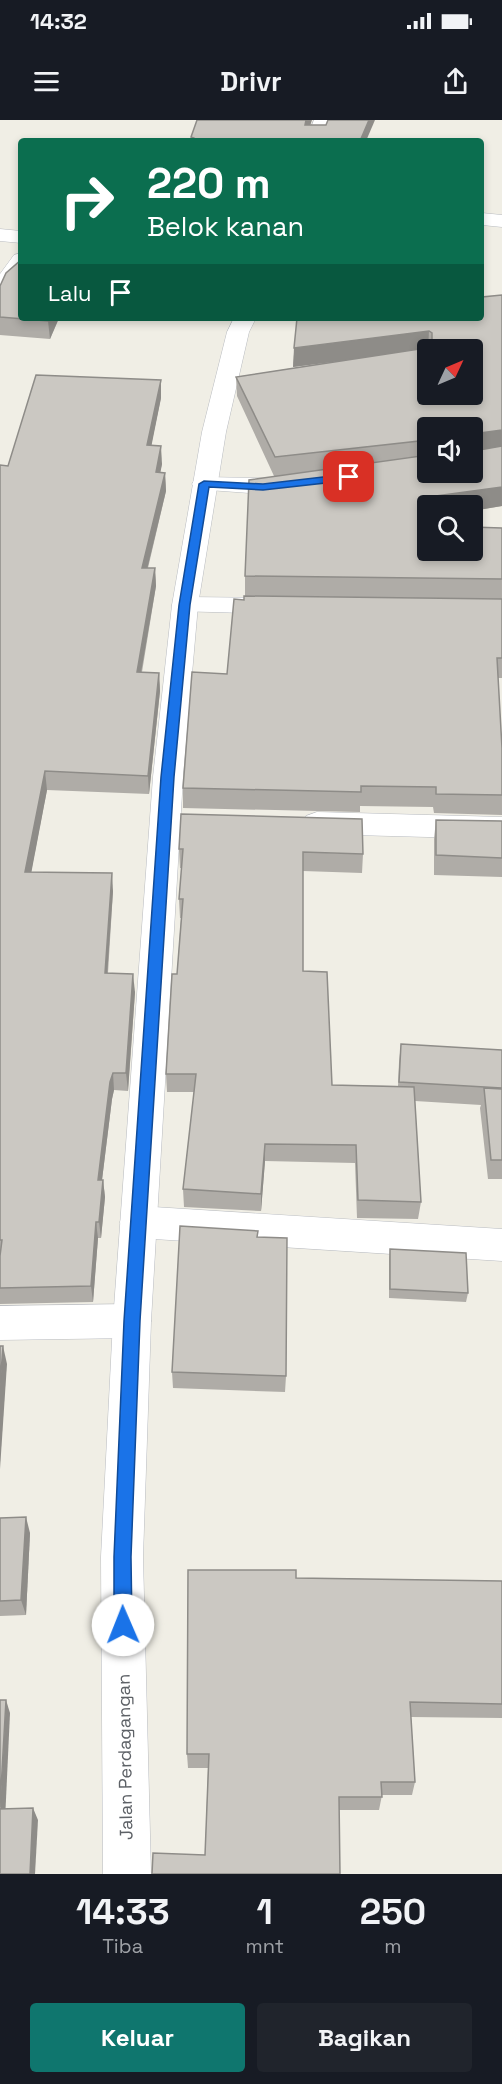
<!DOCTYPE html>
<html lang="id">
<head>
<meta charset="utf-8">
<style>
	body { margin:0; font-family:"Space Grotesk",sans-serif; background:#20242c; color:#f1f3f6; height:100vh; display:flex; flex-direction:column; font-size:22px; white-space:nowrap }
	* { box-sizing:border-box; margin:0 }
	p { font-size:20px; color:#9ea1a6 }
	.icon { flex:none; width:33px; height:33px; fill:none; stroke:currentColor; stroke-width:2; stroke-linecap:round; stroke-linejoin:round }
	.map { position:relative; height:1754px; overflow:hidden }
	.sheet { display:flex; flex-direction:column; background:#171b24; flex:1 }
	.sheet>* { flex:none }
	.hud { position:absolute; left:18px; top:18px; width:466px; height:183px; border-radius:6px; box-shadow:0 3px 9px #0003; background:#0b6e4f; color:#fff; overflow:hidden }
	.needle { width:39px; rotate:46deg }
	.tools { position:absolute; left:417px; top:219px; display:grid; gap:12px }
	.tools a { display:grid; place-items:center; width:66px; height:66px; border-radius:6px; background:#171b24; box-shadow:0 3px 9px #0003; font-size:30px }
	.pin { position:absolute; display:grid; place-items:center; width:51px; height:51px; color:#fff; margin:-26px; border-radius:12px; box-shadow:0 3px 9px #0006 }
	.me { position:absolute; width:66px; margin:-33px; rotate:359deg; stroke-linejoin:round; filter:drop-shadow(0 0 4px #0008) }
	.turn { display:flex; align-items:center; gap:21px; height:126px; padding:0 30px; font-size:27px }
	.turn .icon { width:78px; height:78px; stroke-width:2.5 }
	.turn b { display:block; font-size:42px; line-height:51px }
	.then { display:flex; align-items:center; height:57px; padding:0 30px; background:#0003; gap:12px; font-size:22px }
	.eta { display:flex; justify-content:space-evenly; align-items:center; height:102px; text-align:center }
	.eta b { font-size:36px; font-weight:700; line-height:42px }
	.cta { display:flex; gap:12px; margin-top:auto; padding:12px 30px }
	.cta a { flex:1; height:69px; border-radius:6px; background:#0f766e; color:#fff; font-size:24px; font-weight:700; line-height:69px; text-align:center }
	.cta a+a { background:#20242c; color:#f1f3f6 }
	.status { display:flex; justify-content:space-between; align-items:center; height:42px; padding:0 30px; background:#171b24; direction:ltr }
	.status svg { height:16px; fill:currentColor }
	header { display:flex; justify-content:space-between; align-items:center; height:78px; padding:0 30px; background:#171b24; font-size:27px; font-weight:700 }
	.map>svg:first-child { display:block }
</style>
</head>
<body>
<div class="status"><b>14:32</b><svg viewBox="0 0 49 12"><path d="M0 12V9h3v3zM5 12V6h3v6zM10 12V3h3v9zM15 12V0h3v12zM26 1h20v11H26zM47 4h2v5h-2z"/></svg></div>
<header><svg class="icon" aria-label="menu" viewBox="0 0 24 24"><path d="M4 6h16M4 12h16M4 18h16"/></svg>Drivr<svg class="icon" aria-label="share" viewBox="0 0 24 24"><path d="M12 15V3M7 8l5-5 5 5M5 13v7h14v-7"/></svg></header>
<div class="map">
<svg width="502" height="1754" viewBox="0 0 502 1754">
	<rect width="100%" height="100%" fill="#f0eee5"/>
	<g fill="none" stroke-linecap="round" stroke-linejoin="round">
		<defs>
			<g id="minor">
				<polygon points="482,93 502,95 502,107 482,105"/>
				<polygon points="0,109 21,111 21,123 0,121"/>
				<polygon points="21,133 21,157 7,169 0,171 0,154 14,135"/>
				<polygon points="204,357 301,359 304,364 301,369 263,374 195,369 192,364 195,359"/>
				<polygon points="185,477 279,478 288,480 292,486 288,492 279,494 176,491 172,485 176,479"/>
				<polygon points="317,692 502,697 502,719 317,714 306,710 302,703 306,696"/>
				<polygon points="138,1086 502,1109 502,1141 138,1118 125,1113 120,1102 125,1091"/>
				<polygon points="132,1184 146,1189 151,1201 146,1213 132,1218 0,1220 0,1186"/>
			</g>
			<g id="tertiary">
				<polygon points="314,0 332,0 324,21 306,21"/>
				<polygon points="234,198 256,198 249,212 226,312 198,485 183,657 151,1201 143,1437 151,1754 103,1754 101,1437 113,1201 153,657 172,485 202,312 227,212"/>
			</g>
		</defs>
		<use href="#minor" stroke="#b8bbc0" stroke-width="1"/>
		<use href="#tertiary" stroke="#b8bbc0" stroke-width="1"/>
		<use href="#minor" fill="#fff" fill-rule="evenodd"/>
		<use href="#tertiary" fill="#fff" fill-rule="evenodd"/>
	</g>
	<g fill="#afaca7" fill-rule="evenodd">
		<polygon points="0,166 59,198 50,219 0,215"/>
		<path d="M 502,175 L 502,386 L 472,391 L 472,386 L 428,386 L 428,430 L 502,408 L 502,479 L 245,476 L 245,456 L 274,356 L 237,276 L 236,257 L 337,241 L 293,247 L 297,198 L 482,198 ZM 428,308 L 472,352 L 428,352 Z"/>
		<polygon points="161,278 151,325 162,344 160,352 165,353 166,371 148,448 155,448 156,466 142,552 159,553 160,571 149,674 47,670 31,752 113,771 108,853 135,872 128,971 114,970 112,979 102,1060 103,1060 105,1077 101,1118 98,1118 93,1182 0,1184 0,345 8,346"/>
		<polygon points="502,479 502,558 498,558 502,628 502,695 434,693 433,687 360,686 360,692 183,688 183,668 227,554"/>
		<polygon points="436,700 502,701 502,757 434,755 434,719"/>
		<polygon points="179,729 363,734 362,753 303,751 303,851 332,965 398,966 399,942 401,924 502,930 502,1059 488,1059 480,988 481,985 415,981 421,1082 418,1099 357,1098 355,1043 265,1041 261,1091 184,1087 183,1069 194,972 167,972 166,954 177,854 181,798 180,798 179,779 182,748 180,748"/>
		<polygon points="258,1117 286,1256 285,1272 173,1268 172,1252"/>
		<polygon points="390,1129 468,1173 466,1182 389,1178 389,1138"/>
		<polygon points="0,1398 30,1413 26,1495 0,1496"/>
		<polygon points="296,1458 502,1461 502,1598 411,1597 415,1662 412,1675 382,1675 379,1690 339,1690 205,1735 208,1648 188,1648 187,1634"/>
	</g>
	<g fill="#8e8c88">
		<polygon points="306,0 312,0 305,21 305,5"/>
		<polygon points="369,0 375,0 366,21 360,21"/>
		<polygon points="50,198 59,198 50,219 48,201"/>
		<polygon points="429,211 428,230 293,247 294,228"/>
		<polygon points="161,260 161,278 148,343 147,325"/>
		<polygon points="502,310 502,329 472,333 472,314"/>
		<polygon points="161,326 162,344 157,370 156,352"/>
		<polygon points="165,353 166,371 143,466 142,448"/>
		<polygon points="502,367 502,386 472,391 472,386 428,386 429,377"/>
		<polygon points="155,448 156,466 138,570 137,552"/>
		<polygon points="159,553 160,571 149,674 148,656"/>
		<polygon points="45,651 47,670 28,770 25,752"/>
		<polygon points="112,753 113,771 106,871 105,853"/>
		<polygon points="133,854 135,872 128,971 126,953"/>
		<polygon points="113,953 114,970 112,979 100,1076 98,1060 110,962"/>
		<polygon points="265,1024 265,1041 261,1091 261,1074"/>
		<polygon points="103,1060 105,1077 101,1118 99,1102"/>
		<polygon points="96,1102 98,1118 93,1182 91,1166"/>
		<polygon points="3,1226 7,1244 0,1349 0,1266"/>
		<polygon points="26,1397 30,1413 26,1495 21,1480"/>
		<polygon points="6,1580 10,1593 5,1701 0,1690"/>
		<polygon points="33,1688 38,1700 35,1754 30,1754"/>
	</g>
	<g fill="#cbc8c2" stroke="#8e8c88" stroke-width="1.5" fill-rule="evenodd">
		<polygon points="197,0 306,0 305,5 326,5 328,0 369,0 360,21 194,21 194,18 191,17"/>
		<polygon points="21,140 21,198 50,198 48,201 0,197 0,166 6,153"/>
		<path d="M 502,175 L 502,310 L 473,314 L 473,331 L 502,326 L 502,367 L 429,377 L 430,386 L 428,386 L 428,430 L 472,430 L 472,407 L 502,408 L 502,459 L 245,456 L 249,360 L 428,335 L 428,352 L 472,352 L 472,308 L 428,308 L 428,320 L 275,337 L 236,257 L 432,227 L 432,213 L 429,211 L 294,228 L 297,198 L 482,198 L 482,177 ZM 428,230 L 472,230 L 472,274 L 428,274 Z"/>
		<polygon points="36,255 161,260 147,325 161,326 156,352 165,353 142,448 155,448 137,552 159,553 148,656 45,651 25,752 112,753 105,853 133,854 126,953 113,953 110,962 98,1060 103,1060 99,1102 96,1102 91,1166 0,1168 0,1136 2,1120 0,1120 0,345 8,346"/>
		<polygon points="244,476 502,479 502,538 497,538 502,628 502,675 436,674 436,667 361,666 361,672 183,668 192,552 227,554 234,479 244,480"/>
		<polygon points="181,694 362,699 363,734 303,732 303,851 327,852 332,965 414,967 421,1082 358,1080 356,1025 265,1024 261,1074 183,1069 196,954 166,954 172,854 177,854 183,779 179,779 183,729 179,729"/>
		<polygon points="436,700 502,701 502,738 436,735"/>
		<polygon points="401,924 502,930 502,968 399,962"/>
		<polygon points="484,968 502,969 502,1040 491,1040"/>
		<polygon points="180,1106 258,1111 257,1117 287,1118 286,1256 172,1252"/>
		<polygon points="390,1129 466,1133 468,1173 390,1169"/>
		<polygon points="0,1226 3,1226 0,1266"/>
		<polygon points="26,1397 21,1480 0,1481 0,1398"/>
		<polygon points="188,1450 296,1450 296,1458 502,1461 502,1584 410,1582 415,1662 381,1662 382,1677 339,1677 340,1754 152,1754 153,1733 205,1735 209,1634 187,1634"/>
		<polygon points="0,1580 6,1580 0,1687"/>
		<polygon points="33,1688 30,1754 0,1754 0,1689"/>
	</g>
	<polygon fill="#1a73e8" stroke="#114b97" stroke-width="1.5" points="349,354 352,355 352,360 263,370 209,367 190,485 174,657 140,1201 131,1437 132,1505 130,1511 123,1514 117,1511 114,1505 114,1437 124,1201 161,657 179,485 199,364 204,361 263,364"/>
	<g text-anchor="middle" stroke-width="5" stroke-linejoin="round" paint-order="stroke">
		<g font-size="18" fill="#5d6166" stroke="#fff">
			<text transform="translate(125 1637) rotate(-91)" y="6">Jalan Perdagangan</text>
		</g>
	</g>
</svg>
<div class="tools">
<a><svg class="needle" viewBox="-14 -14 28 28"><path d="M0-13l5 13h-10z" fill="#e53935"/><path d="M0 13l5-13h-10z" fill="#9ea1a6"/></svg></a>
<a><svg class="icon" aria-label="sound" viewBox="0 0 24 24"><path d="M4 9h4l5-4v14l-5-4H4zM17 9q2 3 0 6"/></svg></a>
<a><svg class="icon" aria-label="search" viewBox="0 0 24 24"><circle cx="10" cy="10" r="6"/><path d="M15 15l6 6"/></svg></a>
</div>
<div class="pin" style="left:349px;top:357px;background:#d93025"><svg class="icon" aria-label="arrive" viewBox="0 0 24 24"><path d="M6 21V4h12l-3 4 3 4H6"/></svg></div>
<svg class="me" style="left:123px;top:1505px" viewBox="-20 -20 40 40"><circle r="19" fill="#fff"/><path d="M0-13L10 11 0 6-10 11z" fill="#1a73e8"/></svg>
<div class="hud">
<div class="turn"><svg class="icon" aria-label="right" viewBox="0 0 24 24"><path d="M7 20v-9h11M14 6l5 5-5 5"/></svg><div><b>220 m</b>Belok kanan</div></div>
<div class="then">Lalu<svg class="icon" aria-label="arrive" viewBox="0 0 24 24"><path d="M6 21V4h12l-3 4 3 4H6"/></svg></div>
</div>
</div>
<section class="sheet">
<div class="eta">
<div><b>14:33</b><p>Tiba</p></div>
<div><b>1</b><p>mnt</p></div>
<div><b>250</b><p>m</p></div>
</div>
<div class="cta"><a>Keluar</a><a>Bagikan</a></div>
</section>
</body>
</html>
